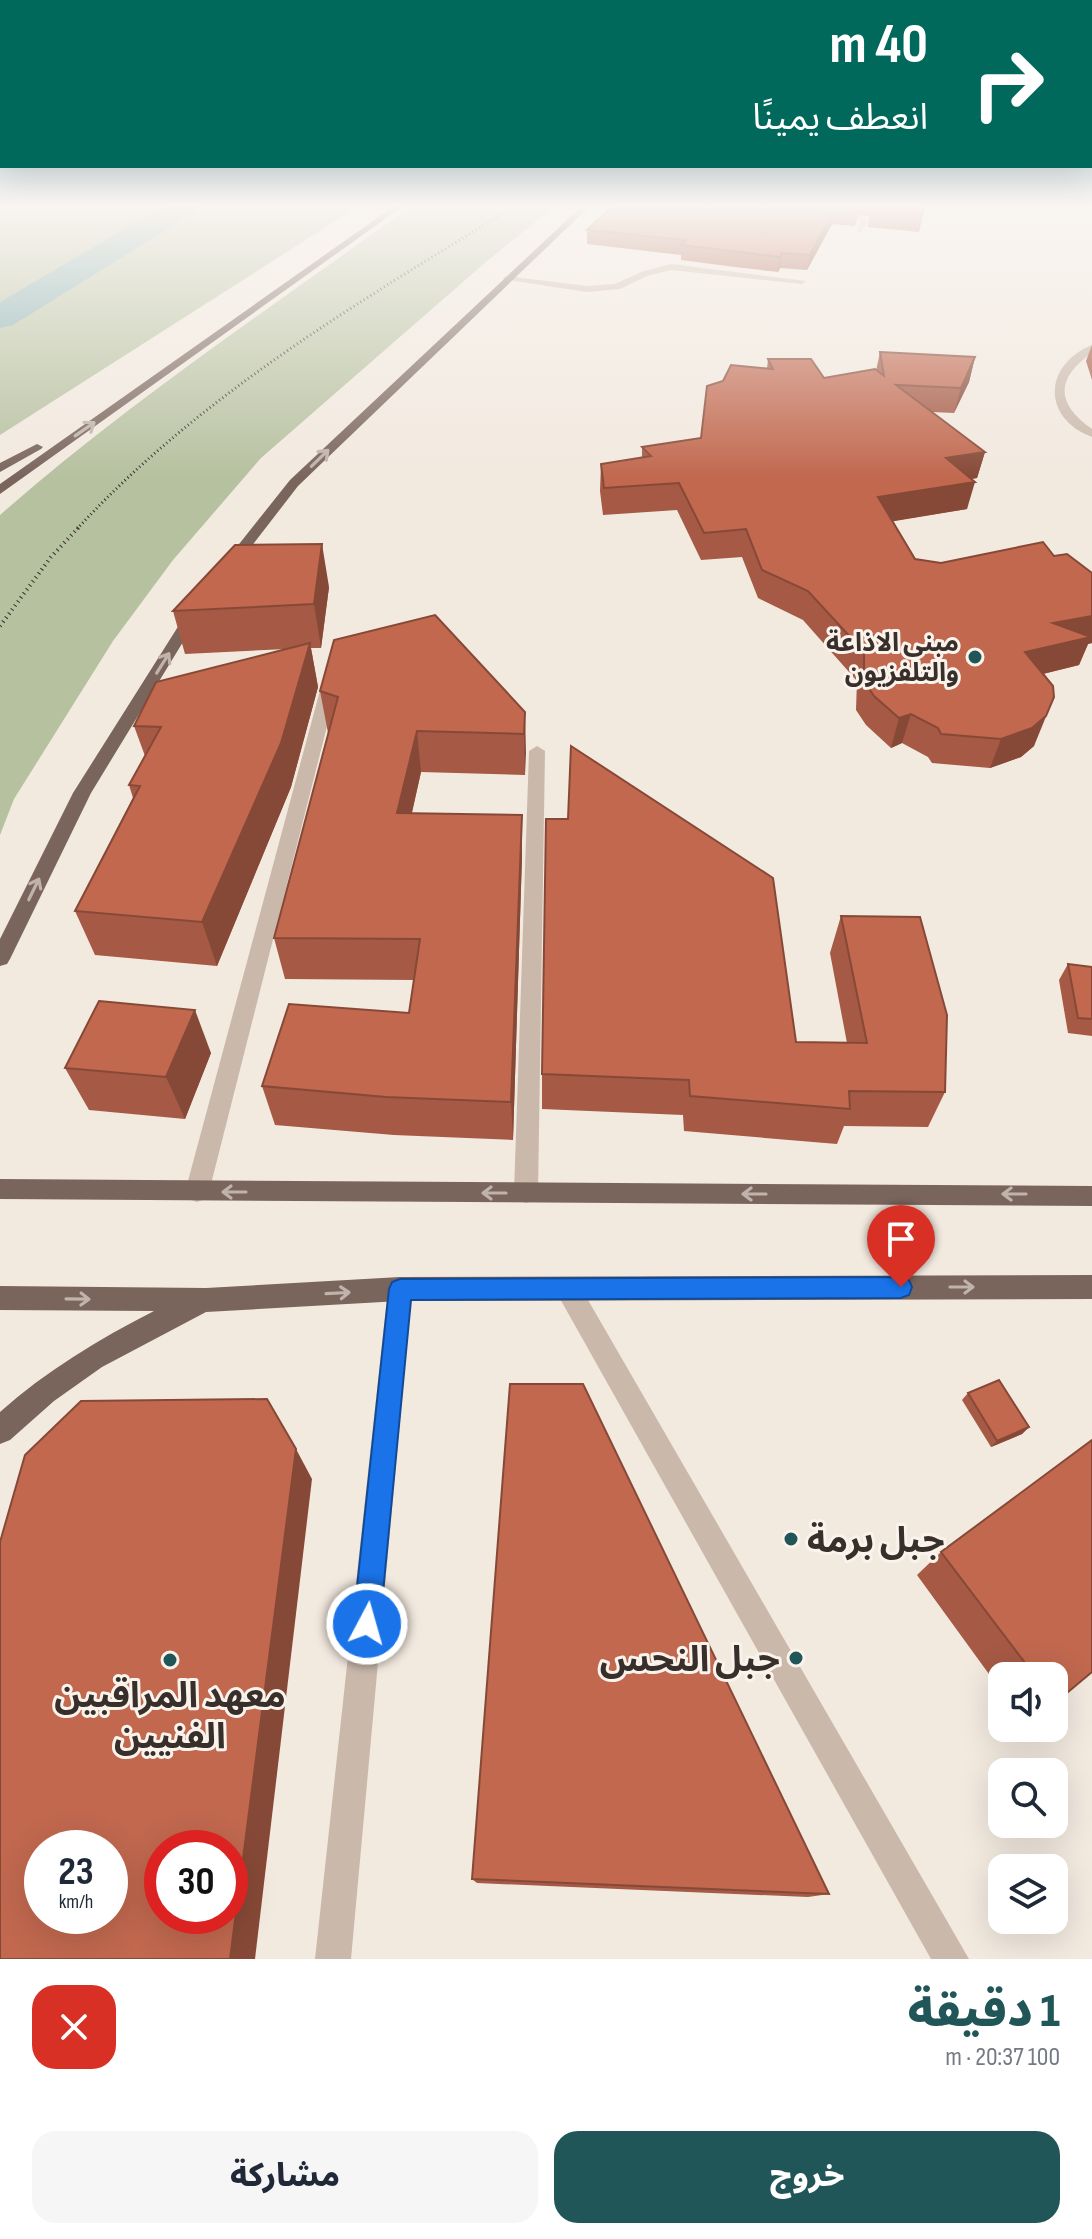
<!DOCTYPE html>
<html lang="ar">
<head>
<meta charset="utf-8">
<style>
	body { margin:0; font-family:"Sofia Sans Condensed","Noto Sans Arabic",sans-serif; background:#f6f6f7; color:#1f2937; direction:rtl; height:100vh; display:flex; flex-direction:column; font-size:30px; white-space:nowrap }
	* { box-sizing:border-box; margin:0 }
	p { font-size:26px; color:#747a83 }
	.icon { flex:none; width:44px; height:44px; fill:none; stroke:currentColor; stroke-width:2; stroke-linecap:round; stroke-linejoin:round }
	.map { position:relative; height:1959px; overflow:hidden; direction:ltr }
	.sheet { display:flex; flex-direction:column; background:#fff; flex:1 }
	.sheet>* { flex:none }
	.banner { position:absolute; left:0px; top:0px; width:1092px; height:168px; box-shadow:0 8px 32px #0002; direction:rtl; background:#00695c; color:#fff; overflow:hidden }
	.controls { position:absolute; left:988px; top:1662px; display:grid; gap:16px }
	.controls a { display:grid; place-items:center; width:80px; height:80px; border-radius:16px; background:#fff; box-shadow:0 8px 32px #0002; font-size:40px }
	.speed { position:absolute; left:24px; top:1830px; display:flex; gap:16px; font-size:40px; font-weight:700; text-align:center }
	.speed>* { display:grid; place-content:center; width:104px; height:104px; border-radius:50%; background:#fff; box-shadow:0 8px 32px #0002; line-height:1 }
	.speed small { font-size:20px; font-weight:400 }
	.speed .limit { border:12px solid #d22; background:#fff; color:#111 }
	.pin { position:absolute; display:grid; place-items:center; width:68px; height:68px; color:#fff; margin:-82px -34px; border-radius:50% 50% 50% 0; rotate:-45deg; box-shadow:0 0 8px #0007 }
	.pin .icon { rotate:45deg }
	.me { position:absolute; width:88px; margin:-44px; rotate:6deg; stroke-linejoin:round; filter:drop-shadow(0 0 6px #0008) }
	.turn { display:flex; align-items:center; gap:28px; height:168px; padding:0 32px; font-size:36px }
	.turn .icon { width:104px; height:104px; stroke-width:2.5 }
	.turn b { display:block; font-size:56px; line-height:68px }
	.round { display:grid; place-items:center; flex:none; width:84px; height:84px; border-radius:24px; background:#f6f6f7 }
	.headline { display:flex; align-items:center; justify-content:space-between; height:136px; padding:0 32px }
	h1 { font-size:48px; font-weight:800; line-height:60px; color:#215658 }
	.action { display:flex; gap:16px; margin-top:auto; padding:16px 32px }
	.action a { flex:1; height:92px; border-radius:24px; background:#215658; color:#fff; font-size:32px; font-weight:800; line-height:92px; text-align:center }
	.action a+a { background:#f6f6f7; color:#1f2937 }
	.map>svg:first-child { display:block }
</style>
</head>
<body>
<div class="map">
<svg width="1092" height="1959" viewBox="0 0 1092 1959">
	<rect width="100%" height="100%" fill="#f2e9df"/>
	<g fill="#b6c1a0">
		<polygon points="0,204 362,204 0,435"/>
		<path d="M 414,204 L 558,204 L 487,261 L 261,458 L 173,560 L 113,641 L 14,799 L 0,835 L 0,515 C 130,401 275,305 414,204 Z"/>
	</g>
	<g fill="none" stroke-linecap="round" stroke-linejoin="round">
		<polygon fill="#7fadae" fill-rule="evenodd" points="167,204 203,204 198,210 13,325 0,328 0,302"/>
		<g fill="#cab9ab" fill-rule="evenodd">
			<polygon points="650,204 683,204 742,210 738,212"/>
			<polygon points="830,214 865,217 869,219 861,233 857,231 860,221 827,218"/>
			<polygon points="671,264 806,281 802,284 671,270 647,276 620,289 587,292 502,279 506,276 587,286 615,284 641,272"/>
			<path d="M 1092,345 L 1092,353 C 1055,378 1056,404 1092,429 L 1092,437 C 1042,418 1043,365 1092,345 Z"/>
			<polygon points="330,678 338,683 209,1192 205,1199 197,1202 189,1199 185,1192 322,683"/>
			<polygon points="537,746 545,751 538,1193 534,1200 526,1203 518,1200 514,1193 529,751"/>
			<polygon points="400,1277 409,1281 412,1289 351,1959 315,1959 388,1289 391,1281"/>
			<polygon points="568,1277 577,1281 969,1959 931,1959 559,1297 556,1289 559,1281"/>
		</g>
		<g fill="#79655c" fill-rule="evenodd">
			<polygon points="397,204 406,204 0,494 0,484"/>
			<polygon points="584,204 592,204 298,486 234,569 224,569 224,563 290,480"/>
			<polygon points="37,444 43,447 41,449 0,472 0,463"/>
			<polygon points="193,610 200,614 91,793 10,959 7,964 0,966 0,939 73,793 186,614"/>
			<polygon points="0,1179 1092,1186 1092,1206 0,1199"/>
			<path d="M 1092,1275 L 1092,1299 L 400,1301 L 206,1312 L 102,1367 L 54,1401 L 10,1440 L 0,1444 L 0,1412 C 46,1371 99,1339 154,1311 L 0,1310 L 0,1286 L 206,1288 L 400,1277 Z"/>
		</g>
		<path stroke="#382e2a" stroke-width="3" stroke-dasharray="1 3" stroke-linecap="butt" d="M 77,529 C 202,393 363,300 518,204"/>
		<polyline stroke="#382e2a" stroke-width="4" stroke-dasharray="1 4" stroke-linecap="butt" points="0,626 51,557 79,527"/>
	</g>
	<g fill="#a65944">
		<polygon points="774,204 926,204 919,232 868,227 869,216 858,215 855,226 832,224 807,270 780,268 778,272 735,267 681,260 681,255 587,244 587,230 712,209 772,208"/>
		<polygon points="1092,345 1092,380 1086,361"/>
		<polygon points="880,352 975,357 969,382 954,413 932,412 985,452 977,478 971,479 967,509 892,521 915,559 941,563 1054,556 1092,573 1092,643 1088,644 1079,665 1043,674 1034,746 1021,757 990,768 932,763 928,757 902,743 891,748 866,725 856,710 857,681 803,620 758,598 742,557 701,560 677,510 603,515 600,491 601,464 642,458 642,447 701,438 767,369 768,359 824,378 876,371"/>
		<polygon points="329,587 321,648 311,648 318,687 291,787 217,966 95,955 75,911 133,798 129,785 145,756 134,726 286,649 185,654 173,611"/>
		<polygon points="320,691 525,712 525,775 421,772 412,813 522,815 522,856 513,1140 394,1135 275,1125 262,1086 409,1013 414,980 285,979 274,938 328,733"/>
		<polygon points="841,916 945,1092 928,1127 844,1126 837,1144 684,1131 683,1115 542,1109 542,1074 847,1043 830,953"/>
		<polygon points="1068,964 1092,967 1092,1036 1068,1033 1059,980"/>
		<polygon points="211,1053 185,1119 89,1110 65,1068"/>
		<polygon points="968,1393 1029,1427 1022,1434 991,1447 962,1400"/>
		<polygon points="941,1552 1092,1672 1054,1704 1054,1676 1002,1676 1002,1692 917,1575"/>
		<polygon points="472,1879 829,1894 808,1897 477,1883"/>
	</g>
	<g fill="#874937">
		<polygon points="834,210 832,224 807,270 810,255"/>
		<polygon points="782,253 780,268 778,272 780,257"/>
		<polygon points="975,357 969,382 954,413 961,388"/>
		<polygon points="985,452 977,478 938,484 946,458"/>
		<polygon points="975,482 967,509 871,525 878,497"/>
		<polygon points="322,544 329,587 321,648 314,604"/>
		<polygon points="1092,616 1092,643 1088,644 1079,665 1014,681 1025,652 1053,623"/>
		<polygon points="310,643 318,687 291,787 217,966 202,922"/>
		<polygon points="1054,697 1034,746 1021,757 990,768 1001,739"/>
		<polygon points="525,712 526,753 525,775 524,734"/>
		<polygon points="911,714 902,743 891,748 899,718"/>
		<polygon points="417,731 421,772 402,855 397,813"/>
		<polygon points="522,815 522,856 513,1140 511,1102"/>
		<polygon points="195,1010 211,1053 185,1119 166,1077"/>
		<polygon points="1029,1427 1022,1434 991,1447 997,1441"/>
		<polygon points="296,1449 312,1479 255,1959 230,1959"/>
	</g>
	<g fill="#c1684f" stroke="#874937" stroke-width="2" fill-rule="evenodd">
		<polygon points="615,204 656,204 712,209 716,204 772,208 774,204 787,204 859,209 858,212 834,210 810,255 782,253 780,257 682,245 686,240 587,230"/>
		<polygon points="874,204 925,204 923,213 871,208"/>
		<polygon points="880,352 975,357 961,388 896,385 985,452 946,458 975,482 878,497 915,559 941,563 1043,542 1054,556 1067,554 1092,573 1092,616 1053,623 1091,637 1025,652 1053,686 1054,697 1046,716 1032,728 1001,739 941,734 938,728 911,714 899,718 874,696 864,681 864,652 808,591 762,570 746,529 704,533 679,483 604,488 601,464 651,456 642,447 701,438 707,386 723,381 731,365 773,369 768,359 811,359 824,378 875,369 884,376"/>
		<polygon points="322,544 314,604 173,611 235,545"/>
		<polygon points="435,615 525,712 524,734 417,731 397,813 522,815 511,1102 386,1097 262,1086 289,1004 409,1013 420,939 274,938 338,697 320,691 334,640"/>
		<polygon points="310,643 281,743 202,922 75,911 140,786 129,785 161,727 134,726 156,682"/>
		<polygon points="571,746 773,878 796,1042 867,1043 841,916 920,917 947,1015 945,1092 849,1091 850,1109 690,1096 689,1080 542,1074 546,819 568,819"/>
		<polygon points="1068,964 1092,967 1092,1019 1078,1018"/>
		<polygon points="99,1001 195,1010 166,1077 65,1068"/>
		<polygon points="999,1380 1029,1427 997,1441 968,1393"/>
		<polygon points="510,1384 583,1384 829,1894 472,1879"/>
		<path d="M 267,1399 L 296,1449 L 230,1959 L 0,1959 L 0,1542 L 25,1455 L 81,1401 ZM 42,1848 L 110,1848 L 110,1916 L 42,1916 ZM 162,1848 L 230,1848 L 230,1916 L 162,1916 Z"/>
		<polygon points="1092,1440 1092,1672 1055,1703 1054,1702 1054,1676 1035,1676 941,1552"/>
	</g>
	<defs><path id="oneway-shaft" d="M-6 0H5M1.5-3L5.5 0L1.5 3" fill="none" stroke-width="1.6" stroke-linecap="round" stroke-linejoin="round" transform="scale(2)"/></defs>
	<g stroke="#c0b3ab">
		<use href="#oneway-shaft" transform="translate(85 429) rotate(-35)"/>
		<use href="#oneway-shaft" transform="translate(320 458) rotate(-44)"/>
		<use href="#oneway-shaft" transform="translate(163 663) rotate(-58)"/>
		<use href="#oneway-shaft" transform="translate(34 889) rotate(-64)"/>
		<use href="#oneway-shaft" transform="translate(234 1192) rotate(-180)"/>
		<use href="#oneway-shaft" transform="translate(494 1193) rotate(-180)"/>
		<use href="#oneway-shaft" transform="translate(754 1194) rotate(-180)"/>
		<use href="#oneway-shaft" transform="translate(1014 1194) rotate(-180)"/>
		<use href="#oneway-shaft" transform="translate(962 1287)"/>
		<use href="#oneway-shaft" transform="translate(338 1293) rotate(-3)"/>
		<use href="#oneway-shaft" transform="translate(78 1299) rotate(1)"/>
	</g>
	<linearGradient id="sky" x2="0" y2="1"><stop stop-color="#7eb1d1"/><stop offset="0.43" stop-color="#f9f5f1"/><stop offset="1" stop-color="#f9f5f1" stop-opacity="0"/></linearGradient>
	<rect width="1092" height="478" fill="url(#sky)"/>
	<polygon fill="#1a73e8" stroke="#114b97" stroke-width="2" points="901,1277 909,1280 912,1287 909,1295 901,1298 411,1300 380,1624 376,1634 367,1638 357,1634 353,1624 389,1289 392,1282 400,1279"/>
	<g fill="#215658" stroke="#faf3ec" stroke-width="3">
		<circle cx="975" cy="657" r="8"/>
		<circle cx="791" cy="1539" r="8"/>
		<circle cx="796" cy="1658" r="8"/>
		<circle cx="170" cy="1660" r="8"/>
	</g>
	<g text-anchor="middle" stroke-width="6" stroke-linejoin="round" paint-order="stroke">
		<g font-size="26" font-weight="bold" fill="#382e2a" stroke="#faf3ec" text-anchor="end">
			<text x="959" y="651">مبنى الاذاعة<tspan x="959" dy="30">والتلفزيون</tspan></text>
		</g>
		<g font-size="36" font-weight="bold" fill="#382e2a" stroke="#faf3ec" text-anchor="start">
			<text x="807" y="1552">جبل برمة</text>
			<text x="780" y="1671" text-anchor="end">جبل النحس</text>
			<text x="170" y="1707" text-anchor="middle">معهد المراقبين<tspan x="170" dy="41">الفنيين</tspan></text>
		</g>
	</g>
</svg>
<div class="controls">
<a><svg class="icon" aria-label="sound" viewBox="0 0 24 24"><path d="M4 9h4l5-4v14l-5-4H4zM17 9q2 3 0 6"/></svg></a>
<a><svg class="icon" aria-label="search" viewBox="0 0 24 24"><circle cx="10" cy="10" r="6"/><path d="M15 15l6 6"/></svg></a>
<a><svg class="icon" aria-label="layers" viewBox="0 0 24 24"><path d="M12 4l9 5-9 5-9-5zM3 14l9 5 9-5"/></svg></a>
</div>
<div class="speed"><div>23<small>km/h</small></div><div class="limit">30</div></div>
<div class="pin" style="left:901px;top:1287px;background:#d93025"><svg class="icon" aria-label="arrive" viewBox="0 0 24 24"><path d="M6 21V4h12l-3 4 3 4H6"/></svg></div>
<svg class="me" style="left:367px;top:1624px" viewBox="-20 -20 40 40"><circle r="17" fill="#1a73e8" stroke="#fff" stroke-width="3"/><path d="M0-11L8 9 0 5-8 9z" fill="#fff"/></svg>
<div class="banner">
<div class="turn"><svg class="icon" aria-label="right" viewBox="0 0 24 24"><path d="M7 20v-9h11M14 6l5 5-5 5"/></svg><div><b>40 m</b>انعطف يمينًا</div></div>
</div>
</div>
<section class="sheet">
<div class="headline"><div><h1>1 دقيقة</h1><p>100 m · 20:37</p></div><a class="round" style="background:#d93025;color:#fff"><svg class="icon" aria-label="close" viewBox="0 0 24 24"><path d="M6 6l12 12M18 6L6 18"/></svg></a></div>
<div class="action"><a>خروج</a><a>مشاركة</a></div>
</section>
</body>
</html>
